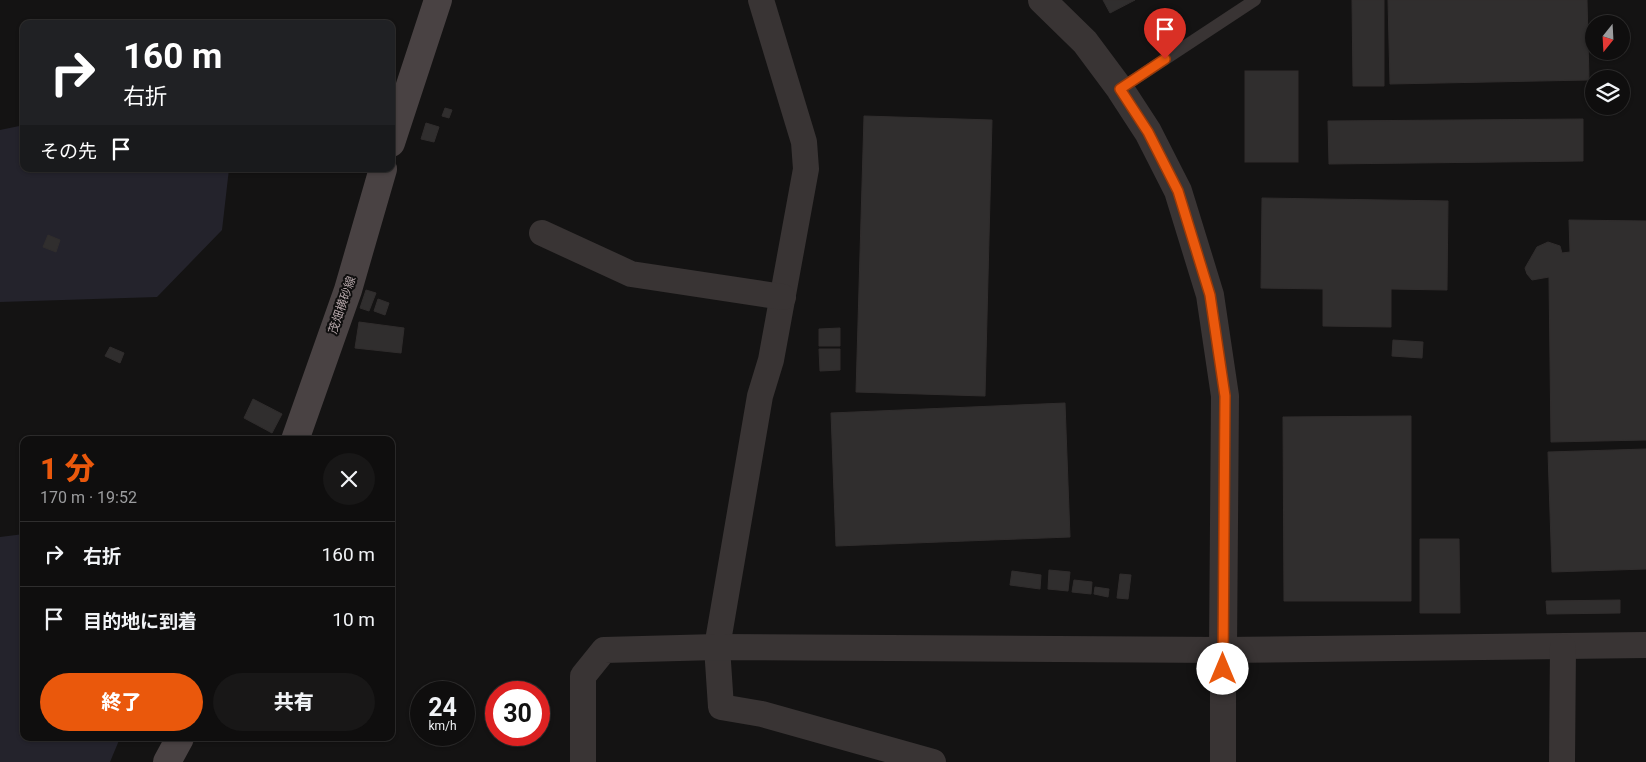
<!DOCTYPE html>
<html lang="ja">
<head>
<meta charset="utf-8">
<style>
	body { margin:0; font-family:Roboto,"Noto Sans JP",sans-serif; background:#181717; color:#f1f3f6; height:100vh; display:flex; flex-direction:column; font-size:19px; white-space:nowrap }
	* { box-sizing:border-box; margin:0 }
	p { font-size:16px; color:#9b9c9e }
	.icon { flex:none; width:28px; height:28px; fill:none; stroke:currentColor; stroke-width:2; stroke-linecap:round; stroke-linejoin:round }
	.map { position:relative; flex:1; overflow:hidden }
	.panel { position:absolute; left:20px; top:436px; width:375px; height:305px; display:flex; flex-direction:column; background:#0f0e0e; border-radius:10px; box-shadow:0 1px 4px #0004,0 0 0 1px #2f2e2e }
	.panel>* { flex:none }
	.guide { position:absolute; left:20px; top:20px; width:375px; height:152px; border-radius:10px; box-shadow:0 1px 4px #0004,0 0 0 1px #2f2e2e; background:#202124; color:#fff; overflow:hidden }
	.needle { width:32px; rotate:198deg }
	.controls { position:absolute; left:1585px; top:15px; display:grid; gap:10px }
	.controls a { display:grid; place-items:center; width:45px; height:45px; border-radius:50%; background:#0f0e0e; box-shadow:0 1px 4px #0004,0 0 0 1px #2f2e2e; font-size:25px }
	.speed { position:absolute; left:410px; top:681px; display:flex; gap:10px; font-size:25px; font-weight:700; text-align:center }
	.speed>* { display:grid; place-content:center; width:65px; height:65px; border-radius:50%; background:#0f0e0e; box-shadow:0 1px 4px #0004,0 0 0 1px #2f2e2e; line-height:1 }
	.speed small { font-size:12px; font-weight:400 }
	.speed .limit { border:8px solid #d22; background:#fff; color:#111 }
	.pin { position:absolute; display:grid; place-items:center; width:42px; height:42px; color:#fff; margin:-51px -21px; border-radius:50% 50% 50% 0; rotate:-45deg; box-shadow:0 0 5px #0007 }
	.pin .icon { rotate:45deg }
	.me { position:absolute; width:55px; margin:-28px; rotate:0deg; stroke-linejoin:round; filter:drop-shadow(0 0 4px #0008) }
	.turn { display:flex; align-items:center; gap:18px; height:105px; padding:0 20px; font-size:22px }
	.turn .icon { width:65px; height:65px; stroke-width:2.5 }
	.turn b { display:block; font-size:35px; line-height:42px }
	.then { display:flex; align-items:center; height:48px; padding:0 20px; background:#0003; gap:10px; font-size:19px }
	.round { display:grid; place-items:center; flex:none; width:52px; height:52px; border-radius:26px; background:#181717 }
	.head { display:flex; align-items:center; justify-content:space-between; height:85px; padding:0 20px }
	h1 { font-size:30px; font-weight:800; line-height:38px; color:#ea580c }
	.action { display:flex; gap:10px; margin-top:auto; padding:10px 20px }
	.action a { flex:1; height:58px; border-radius:30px; background:#ea580c; color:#fff; font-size:20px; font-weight:800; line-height:58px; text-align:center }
	.action a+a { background:#181717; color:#f1f3f6 }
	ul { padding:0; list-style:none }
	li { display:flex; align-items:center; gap:15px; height:65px; padding:0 20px; border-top:1px solid #2f2e2e }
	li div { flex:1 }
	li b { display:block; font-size:19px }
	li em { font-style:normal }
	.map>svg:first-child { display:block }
</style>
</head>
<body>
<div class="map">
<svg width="1646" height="762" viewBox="0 0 1646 762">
	<rect width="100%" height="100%" fill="#141313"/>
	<g fill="#24232c">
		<polygon points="24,125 24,169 229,169 222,230 157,297 0,302 0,130"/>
		<polygon points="24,534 24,738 120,738 110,762 0,762 0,537"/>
	</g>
	<g fill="#302e2e" stroke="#302d2d">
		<polygon points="1103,0 1135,0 1110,13"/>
		<polygon points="1352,0 1384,0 1384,86 1353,86"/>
		<polygon points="1388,0 1587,0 1589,80 1390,84"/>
		<rect x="1245" y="71" width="53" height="91"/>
		<polygon points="445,108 452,110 449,118 442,116"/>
		<polygon points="864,116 992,120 985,396 856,392"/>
		<polygon points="1583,119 1583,161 1329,164 1328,121"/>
		<polygon points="426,123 439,127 434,142 421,139"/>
		<polygon points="1262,198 1448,201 1447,290 1391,289 1391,327 1323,326 1323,289 1261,288"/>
		<polygon points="1569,220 1646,221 1646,440 1551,442 1549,277 1532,280 1527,274 1525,268 1537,247 1548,242 1560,246 1562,253 1570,252"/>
		<polygon points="48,235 60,240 56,252 43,247"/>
		<polygon points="366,290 376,293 369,311 360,308"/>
		<polygon points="378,299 389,303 385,315 374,311"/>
		<polygon points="359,322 404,328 401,353 355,348"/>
		<polygon points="840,328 840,346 819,346 819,329"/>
		<polygon points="1393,340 1423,342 1422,358 1392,356"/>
		<polygon points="110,347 124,353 120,363 105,356"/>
		<polygon points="819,349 840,349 840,370 820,371"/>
		<polygon points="253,399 282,414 272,433 244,418"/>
		<polygon points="1065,403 1070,537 836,546 831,413"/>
		<polygon points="1411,416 1411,601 1284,601 1283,417"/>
		<polygon points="1646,449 1646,569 1552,572 1548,452"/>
		<polygon points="1420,539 1459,539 1460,613 1420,613"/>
		<polygon points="1049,570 1070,572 1068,591 1048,589"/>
		<polygon points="1012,571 1041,575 1040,589 1010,585"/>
		<polygon points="1120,574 1131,575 1128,599 1117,598"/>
		<polygon points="1074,580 1092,582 1091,594 1072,592"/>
		<polygon points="1095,587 1109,589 1108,597 1094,594"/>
		<polygon points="1620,600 1620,613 1547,614 1546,601"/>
	</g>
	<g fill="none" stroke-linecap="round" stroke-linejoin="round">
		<polyline stroke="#393434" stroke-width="12" points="1120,89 1255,0"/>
		<g stroke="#393434" stroke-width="26">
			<polyline points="761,0 804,142 806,169 771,360 760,396 717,647 721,707 762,714 933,762"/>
			<polyline points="542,233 631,274 783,297"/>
			<polyline points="583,762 583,676 604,650 717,647 1223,650 1646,645"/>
			<polyline points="1223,762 1223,650"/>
			<polyline points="1562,762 1563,647"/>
		</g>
		<polyline stroke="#393434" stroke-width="28" points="1042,0 1085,42 1120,89 1148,132 1178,191 1210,295 1225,396 1223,650"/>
		<g stroke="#494243" stroke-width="28">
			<polyline points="391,143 438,0"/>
			<polyline points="295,440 348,290 383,169"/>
			<polyline points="167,762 180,738"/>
		</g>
	</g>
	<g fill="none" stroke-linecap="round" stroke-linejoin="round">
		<defs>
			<polyline id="route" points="1165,59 1120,89 1148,132 1178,191 1210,295 1225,396 1223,669"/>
		</defs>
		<use href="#route" stroke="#983908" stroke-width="12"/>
		<use href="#route" stroke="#ea580c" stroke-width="9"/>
	</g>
	<g text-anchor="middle" stroke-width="4" stroke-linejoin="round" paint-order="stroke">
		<g font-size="12" fill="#b4a5a8" stroke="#0f0e0e">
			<text transform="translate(342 305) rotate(-71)" y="4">茂畑横砂線</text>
		</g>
	</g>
</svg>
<div class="controls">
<a><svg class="needle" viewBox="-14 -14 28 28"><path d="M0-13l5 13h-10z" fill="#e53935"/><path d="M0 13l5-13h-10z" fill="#9b9c9e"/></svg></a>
<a><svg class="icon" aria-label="layers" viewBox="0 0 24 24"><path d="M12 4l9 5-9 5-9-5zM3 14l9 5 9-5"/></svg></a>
</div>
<div class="speed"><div>24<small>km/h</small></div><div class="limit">30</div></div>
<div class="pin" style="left:1165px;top:59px;background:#d93025"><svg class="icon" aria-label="arrive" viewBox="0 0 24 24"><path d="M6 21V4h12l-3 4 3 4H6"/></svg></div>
<svg class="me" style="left:1223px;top:669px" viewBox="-20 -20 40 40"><circle r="19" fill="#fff"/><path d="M0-13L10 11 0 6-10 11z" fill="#ea580c"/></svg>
<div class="guide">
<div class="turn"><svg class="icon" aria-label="right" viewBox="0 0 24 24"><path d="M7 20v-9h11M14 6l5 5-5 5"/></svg><div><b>160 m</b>右折</div></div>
<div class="then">その先<svg class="icon" aria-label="arrive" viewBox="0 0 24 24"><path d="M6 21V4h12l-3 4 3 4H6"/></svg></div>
</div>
<section class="panel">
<div class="head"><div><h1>1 分</h1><p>170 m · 19:52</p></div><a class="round"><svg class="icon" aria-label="close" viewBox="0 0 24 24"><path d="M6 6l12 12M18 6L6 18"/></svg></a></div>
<ul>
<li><svg class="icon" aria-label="right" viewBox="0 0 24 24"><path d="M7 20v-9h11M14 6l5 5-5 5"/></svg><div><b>右折</b></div><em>160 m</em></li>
<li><svg class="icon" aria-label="arrive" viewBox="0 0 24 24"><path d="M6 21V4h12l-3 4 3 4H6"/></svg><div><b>目的地に到着</b></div><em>10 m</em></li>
</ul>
<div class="action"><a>終了</a><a>共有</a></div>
</section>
</div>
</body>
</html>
